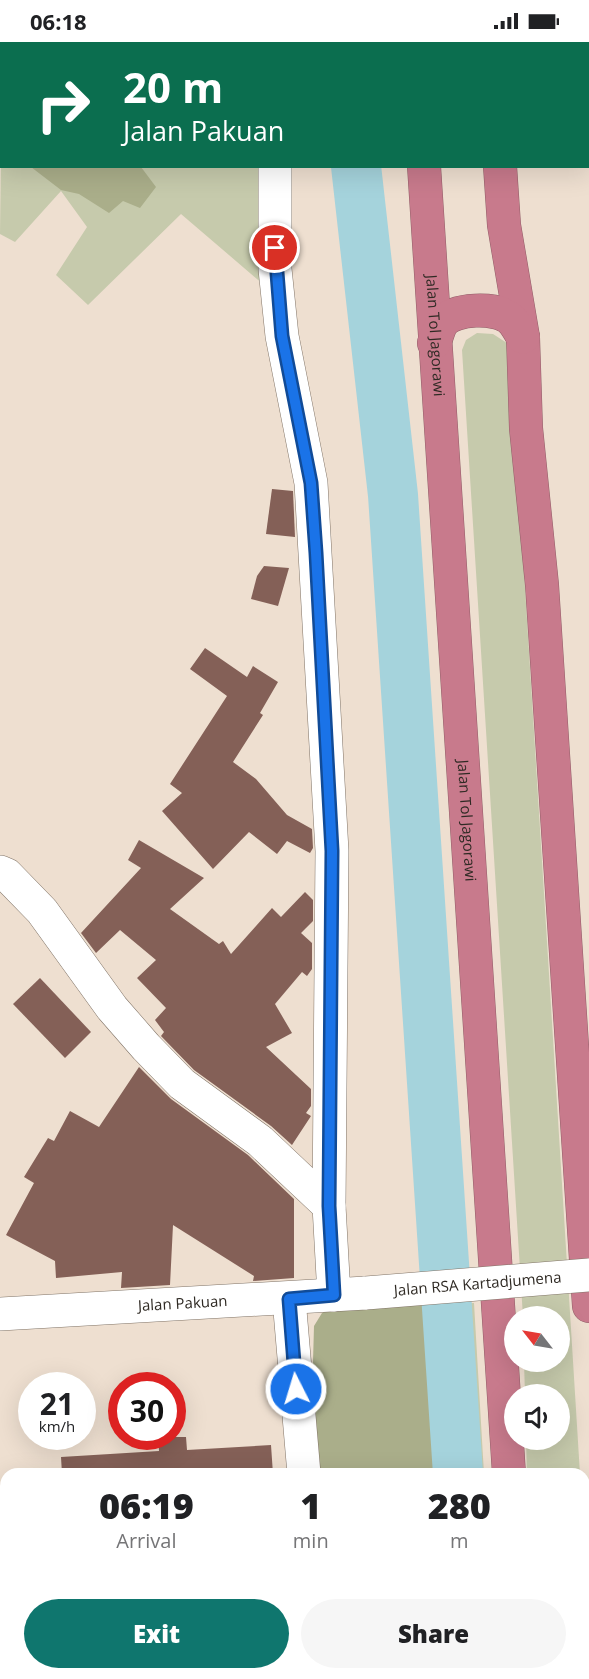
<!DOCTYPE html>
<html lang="en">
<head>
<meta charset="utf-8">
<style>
	body { margin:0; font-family:"Open Sans",sans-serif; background:#f6f6f6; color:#202124; height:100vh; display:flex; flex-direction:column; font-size:22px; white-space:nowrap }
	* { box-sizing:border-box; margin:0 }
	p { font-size:20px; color:#757577 }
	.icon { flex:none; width:33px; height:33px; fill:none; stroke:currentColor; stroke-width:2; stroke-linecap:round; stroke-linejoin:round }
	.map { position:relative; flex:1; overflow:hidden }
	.details { position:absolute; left:0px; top:1426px; width:590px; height:212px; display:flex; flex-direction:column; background:#fff; border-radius:18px 18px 0 0; box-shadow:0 6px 24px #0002 }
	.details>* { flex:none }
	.top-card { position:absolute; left:0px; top:0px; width:590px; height:126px; box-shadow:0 6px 24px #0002; background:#0b6e4f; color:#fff; overflow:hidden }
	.needle { width:39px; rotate:301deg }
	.controls { position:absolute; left:504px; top:1264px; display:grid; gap:12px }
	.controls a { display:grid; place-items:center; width:66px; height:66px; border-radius:50%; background:#fff; box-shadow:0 6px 24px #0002; font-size:30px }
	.speed { position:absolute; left:18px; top:1330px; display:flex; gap:12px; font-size:30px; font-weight:700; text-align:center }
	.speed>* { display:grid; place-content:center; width:78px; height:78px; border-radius:50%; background:#fff; box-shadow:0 6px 24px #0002; line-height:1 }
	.speed small { font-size:15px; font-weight:400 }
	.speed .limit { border:9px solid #d22; background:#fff; color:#111 }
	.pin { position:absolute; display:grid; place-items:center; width:51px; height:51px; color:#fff; margin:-26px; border:3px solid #fff; border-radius:50%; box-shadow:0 2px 6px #0007 }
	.me { position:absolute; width:66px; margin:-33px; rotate:355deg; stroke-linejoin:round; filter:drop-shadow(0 0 4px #0008) }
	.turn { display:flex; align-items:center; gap:21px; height:126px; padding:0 24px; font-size:27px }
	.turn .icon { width:78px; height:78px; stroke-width:2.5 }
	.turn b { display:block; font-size:42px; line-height:51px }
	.eta { display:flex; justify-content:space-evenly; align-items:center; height:102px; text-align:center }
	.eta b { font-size:36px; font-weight:800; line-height:42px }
	.action { display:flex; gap:12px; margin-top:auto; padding:12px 24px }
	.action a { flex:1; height:69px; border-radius:36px; background:#0f766e; color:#fff; font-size:24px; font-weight:800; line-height:69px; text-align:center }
	.action a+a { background:#f6f6f6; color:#202124 }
	.status { display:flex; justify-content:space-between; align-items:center; height:42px; padding:0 30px; background:#fff; direction:ltr }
	.status svg { height:16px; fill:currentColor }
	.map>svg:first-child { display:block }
</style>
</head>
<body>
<div class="status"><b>06:18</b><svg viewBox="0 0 49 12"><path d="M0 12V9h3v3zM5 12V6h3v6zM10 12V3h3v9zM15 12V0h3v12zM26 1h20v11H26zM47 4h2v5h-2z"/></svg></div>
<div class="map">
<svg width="589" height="1637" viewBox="0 0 589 1637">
	<rect width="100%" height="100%" fill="#eedfd0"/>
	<g fill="#c6caac">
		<polygon points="0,0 253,0 253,1 2,2 1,5"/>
		<polygon points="1,111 2,124 261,125 264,243 181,172 88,263 56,233 87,185 61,149 15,200 0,192"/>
		<polygon points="477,291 493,292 510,303 580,1432 527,1432 526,1398 560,1398 560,1353 525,1353 524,1320 560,1320 560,1275 523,1275 462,308 466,298"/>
		<polygon points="474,1261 484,1432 441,1432 443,1359 436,1262"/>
		<polygon points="584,1489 589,1571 589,1637 538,1637 538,1632 584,1632"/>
		<polygon points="440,1632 486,1632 486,1637 441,1637"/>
	</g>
	<g fill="#aaae8a">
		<polygon points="0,12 2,14 1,106 0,106"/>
		<polygon points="31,125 141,125 156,145 140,166 123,159 109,171 79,152 61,148"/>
		<polygon points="436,1262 443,1359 441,1432 313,1432 308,1338 313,1320 314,1284 322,1271 332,1265"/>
		<polygon points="328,1632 440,1632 441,1637 328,1637"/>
	</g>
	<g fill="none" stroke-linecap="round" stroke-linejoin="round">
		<g stroke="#a5d3dc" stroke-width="50">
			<polyline points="342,0 342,2"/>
			<polyline points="356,124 393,453 458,1432"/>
			<polyline points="472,1632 472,1637"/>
		</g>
	</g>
	<g fill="#846057">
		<polygon points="272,447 293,449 295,495 266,492"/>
		<polygon points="264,524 289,526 278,564 251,557 257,534"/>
		<polygon points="205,606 247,635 253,624 278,640 260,671 263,673 233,720 256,737 287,773 312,787 313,806 310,811 287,799 277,812 249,790 213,827 162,769 182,751 170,742 227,654 190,627"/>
		<polygon points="139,798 204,836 170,867 219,902 223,899 231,912 272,866 281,875 305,850 313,858 313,879 301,891 312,901 312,927 307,934 302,930 275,962 292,991 266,1005 311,1047 311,1064 306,1071 311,1074 292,1103 271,1084 194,1028 161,994 164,990 155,978 166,966 137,936 156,918 120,888 96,911 81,891 141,826 128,818"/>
		<polygon points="40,936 91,990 65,1016 13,962"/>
		<polygon points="139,1025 171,1057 248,1113 294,1157 294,1236 253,1239 254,1234 173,1183 170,1243 121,1246 122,1230 56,1236 55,1219 6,1193 34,1141 24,1135 48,1096 54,1099 70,1069 99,1085"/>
		<polygon points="158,1395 186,1395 187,1408 271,1403 273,1432 62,1432 61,1415 159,1409"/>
	</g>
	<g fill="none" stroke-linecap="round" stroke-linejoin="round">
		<defs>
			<g id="street">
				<polyline points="273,0 273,2"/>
				<polyline points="275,124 275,227 282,294 311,441 332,809 329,1164 334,1253"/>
				<polyline points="0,830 7,833 42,869 112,966 146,1005 182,1042 260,1099 329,1164"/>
				<polyline points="289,1257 304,1432"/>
				<polyline points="316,1632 316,1637"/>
			</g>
			<g id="secondary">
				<path id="s1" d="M 0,1272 L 366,1251"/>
			</g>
			<g id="highway">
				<polyline points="417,0 417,2"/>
				<polyline points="492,0 492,2"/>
				<path id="s2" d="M 424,124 L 509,1432"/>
				<polyline points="500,124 504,183 523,295 526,386 542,543 589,1264"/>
				<path d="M 434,301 C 437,295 439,285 443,280 C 455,266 495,265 509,276 C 515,280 519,289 523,295"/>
				<polyline points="521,1632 522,1637"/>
			</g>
		</defs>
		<use href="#street" stroke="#817467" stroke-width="34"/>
		<use href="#secondary" stroke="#817467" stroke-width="34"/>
		<use href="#highway" stroke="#925e68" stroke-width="34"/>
		<use href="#street" stroke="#fff" stroke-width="33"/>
		<use href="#secondary" stroke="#fff" stroke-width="33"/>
		<use href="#highway" stroke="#c87a8c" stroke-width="33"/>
		<defs>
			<g id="secondary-bridge">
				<path id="s3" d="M 366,1251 L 589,1233"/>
			</g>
		</defs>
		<use href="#secondary-bridge" stroke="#817467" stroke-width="34" stroke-linecap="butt"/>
		<use href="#secondary-bridge" stroke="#fff" stroke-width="33"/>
	</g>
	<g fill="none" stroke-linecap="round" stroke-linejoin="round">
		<defs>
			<polyline id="route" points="275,206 282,294 311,441 316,511 332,809 329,1164 334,1253 289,1257 296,1347"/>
		</defs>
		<use href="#route" stroke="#114b97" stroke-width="15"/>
		<use href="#route" stroke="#1a73e8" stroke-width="10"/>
	</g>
	<g text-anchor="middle" stroke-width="6" stroke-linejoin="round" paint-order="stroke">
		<g font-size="15" fill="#2f2a24" stroke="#fff">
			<text dy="5" stroke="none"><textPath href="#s2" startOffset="170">Jalan Tol Jagorawi</textPath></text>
			<text dy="5" stroke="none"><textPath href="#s2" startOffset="656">Jalan Tol Jagorawi</textPath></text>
			<text dy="5" stroke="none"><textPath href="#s3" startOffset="112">Jalan RSA Kartadjumena</textPath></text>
			<text dy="5" stroke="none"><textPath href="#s1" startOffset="183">Jalan Pakuan</textPath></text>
		</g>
	</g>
</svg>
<div class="controls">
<a><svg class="needle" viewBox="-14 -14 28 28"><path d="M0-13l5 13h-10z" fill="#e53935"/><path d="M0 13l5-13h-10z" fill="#757577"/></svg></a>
<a><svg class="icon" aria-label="sound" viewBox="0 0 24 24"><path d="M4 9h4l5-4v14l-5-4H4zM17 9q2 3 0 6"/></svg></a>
</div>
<div class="speed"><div>21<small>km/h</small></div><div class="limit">30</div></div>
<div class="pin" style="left:275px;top:206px;background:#d93025"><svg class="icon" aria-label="arrive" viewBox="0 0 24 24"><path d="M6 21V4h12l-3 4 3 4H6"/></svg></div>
<svg class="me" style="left:296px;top:1347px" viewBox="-20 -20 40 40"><circle r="17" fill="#1a73e8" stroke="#fff" stroke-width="3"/><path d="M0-11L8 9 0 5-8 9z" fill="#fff"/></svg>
<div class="top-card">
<div class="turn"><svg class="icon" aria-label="right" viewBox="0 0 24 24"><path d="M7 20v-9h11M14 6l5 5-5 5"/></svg><div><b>20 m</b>Jalan Pakuan</div></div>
</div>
<section class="details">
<div class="eta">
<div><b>06:19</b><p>Arrival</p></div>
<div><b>1</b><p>min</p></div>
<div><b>280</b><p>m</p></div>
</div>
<div class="action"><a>Exit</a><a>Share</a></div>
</section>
</div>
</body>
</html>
